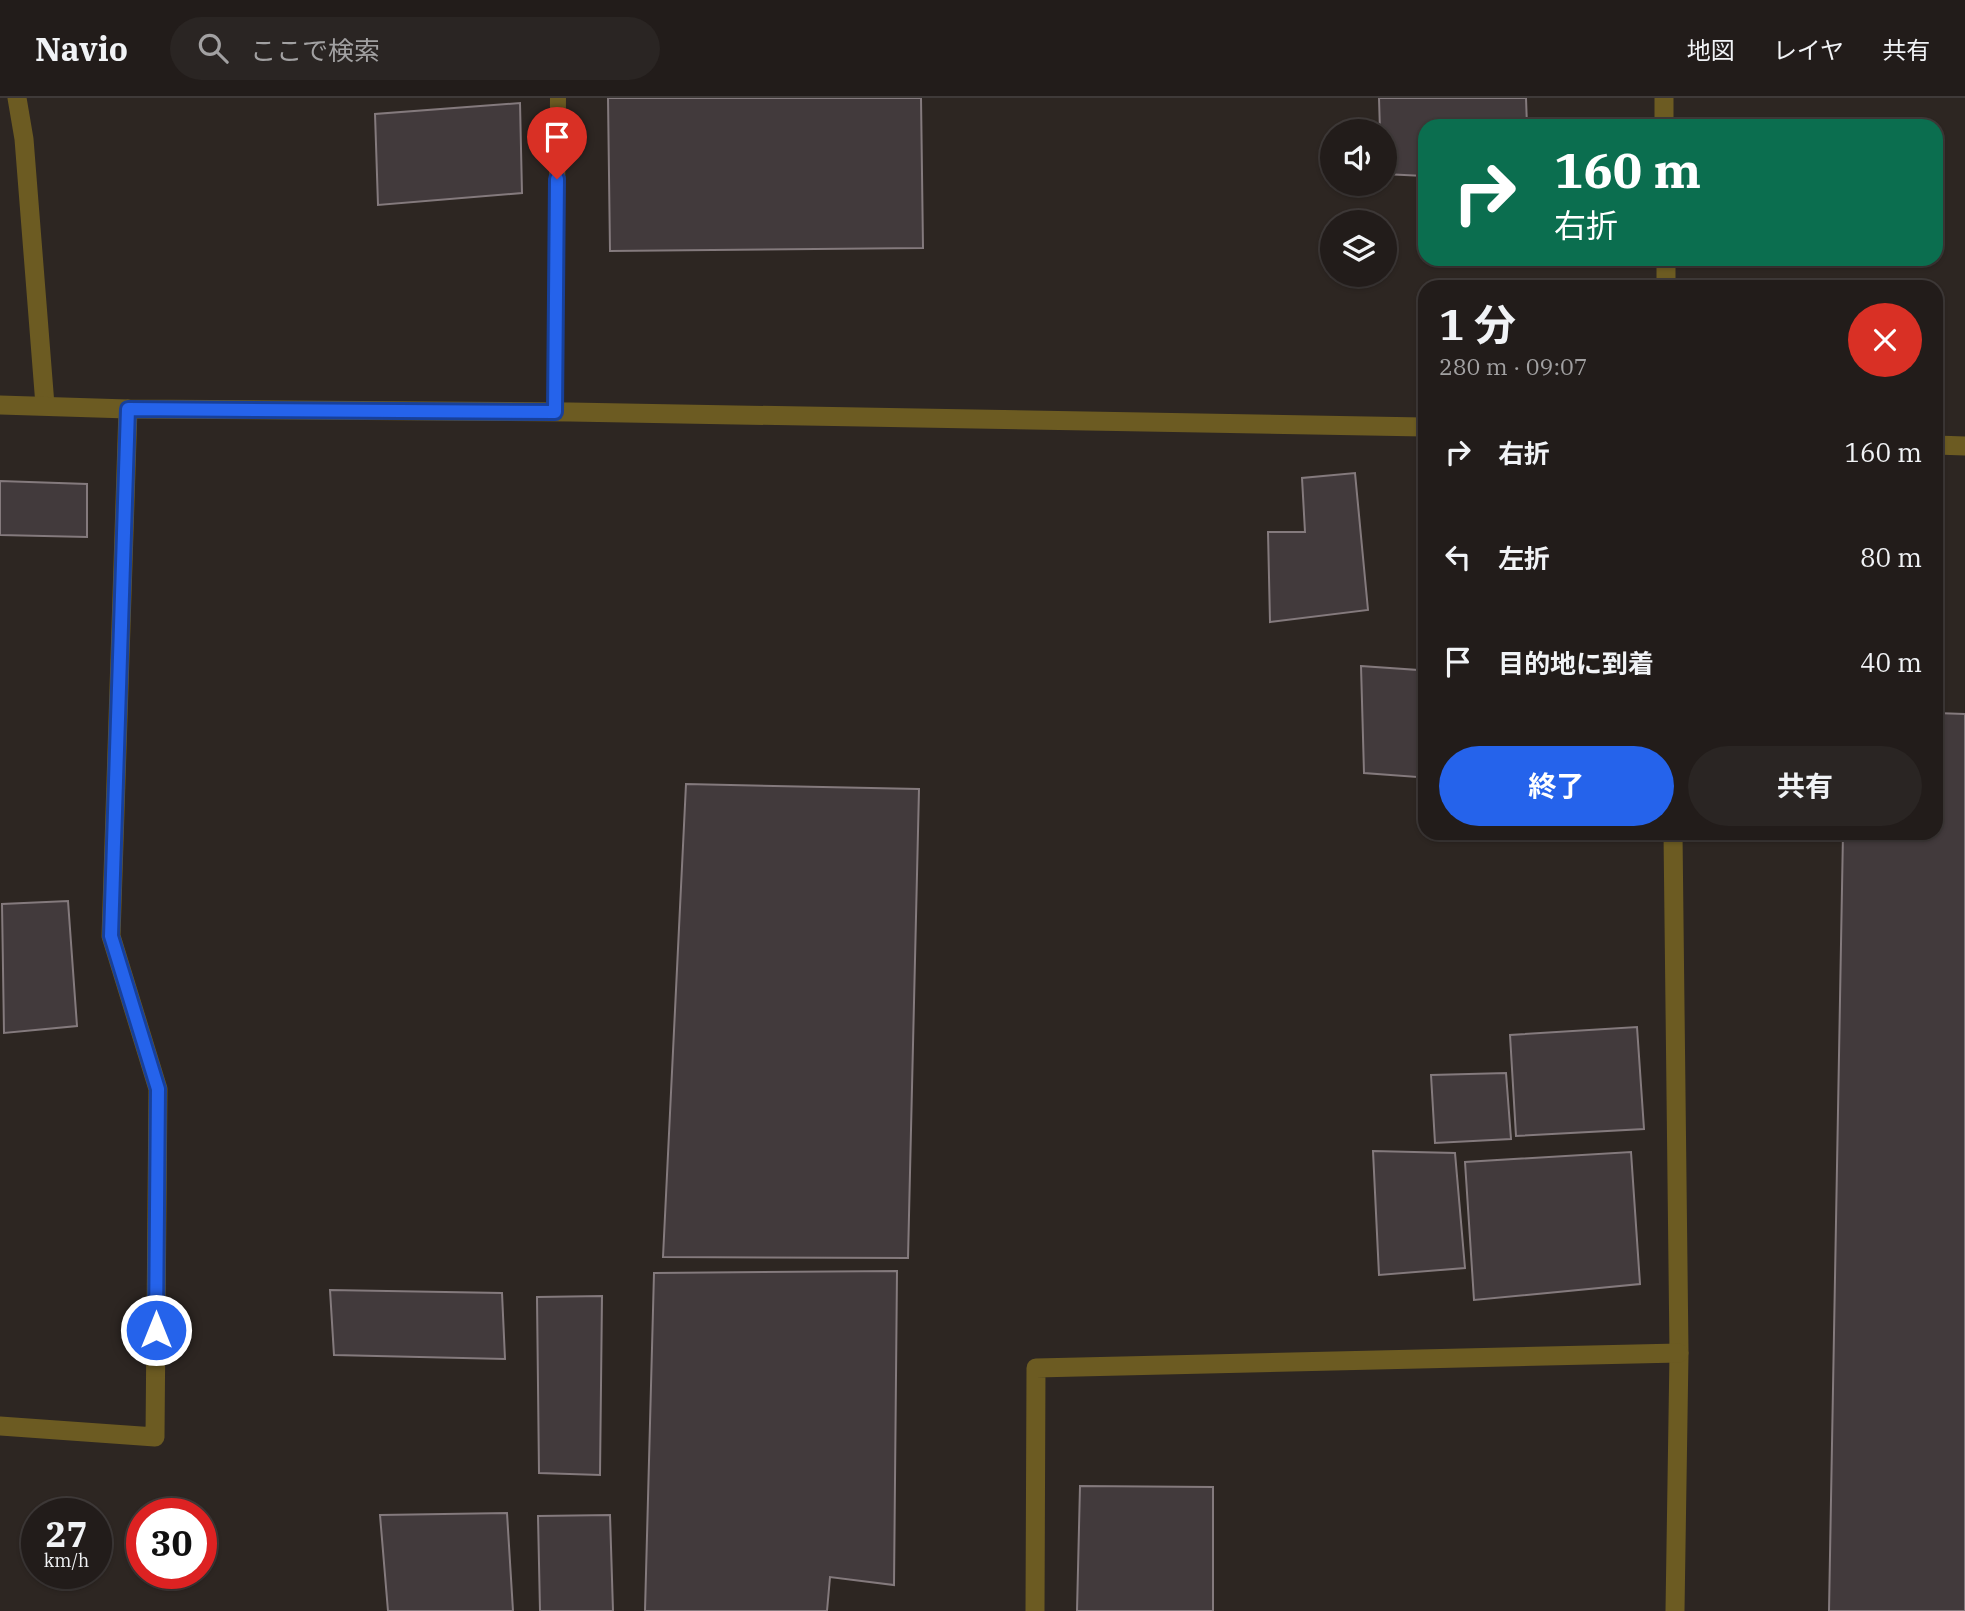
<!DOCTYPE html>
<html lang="ja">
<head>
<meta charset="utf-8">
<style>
	body { margin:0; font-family:"IBM Plex Serif","Noto Sans JP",serif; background:#2a2523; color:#f1f3f6; height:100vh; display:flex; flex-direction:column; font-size:26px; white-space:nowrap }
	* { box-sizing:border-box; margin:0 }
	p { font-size:23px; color:#a2a1a2 }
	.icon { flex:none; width:38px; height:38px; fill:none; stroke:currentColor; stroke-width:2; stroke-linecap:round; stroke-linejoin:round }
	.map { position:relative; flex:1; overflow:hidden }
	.details { position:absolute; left:1418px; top:182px; width:525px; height:560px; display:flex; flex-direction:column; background:#221c1a; border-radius:21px; box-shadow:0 2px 5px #0004,0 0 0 2px #3f3a39 }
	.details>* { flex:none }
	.top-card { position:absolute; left:1418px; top:21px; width:525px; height:147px; border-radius:21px; box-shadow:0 2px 5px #0004,0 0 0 2px #3f3a39; background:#0b6e4f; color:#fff; overflow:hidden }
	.tools { position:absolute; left:1320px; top:21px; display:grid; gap:14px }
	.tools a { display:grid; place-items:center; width:77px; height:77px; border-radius:50%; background:#221c1a; box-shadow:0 2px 5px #0004,0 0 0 2px #3f3a39; font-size:35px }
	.speed { position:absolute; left:21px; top:1400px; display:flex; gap:14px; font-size:35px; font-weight:700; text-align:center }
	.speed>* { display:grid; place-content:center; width:91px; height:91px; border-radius:50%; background:#221c1a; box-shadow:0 2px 5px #0004,0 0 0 2px #3f3a39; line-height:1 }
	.speed small { font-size:18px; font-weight:400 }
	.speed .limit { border:10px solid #d22; background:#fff; color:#111 }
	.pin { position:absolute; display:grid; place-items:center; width:60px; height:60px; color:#fff; margin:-72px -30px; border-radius:50% 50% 50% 0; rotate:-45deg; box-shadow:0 0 7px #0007 }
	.pin .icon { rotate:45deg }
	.me { position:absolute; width:77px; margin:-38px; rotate:0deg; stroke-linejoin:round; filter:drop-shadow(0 0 5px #0008) }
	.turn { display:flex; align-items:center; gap:24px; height:147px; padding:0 21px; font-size:32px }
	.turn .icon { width:91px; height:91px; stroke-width:2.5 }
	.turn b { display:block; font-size:49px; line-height:60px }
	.round { display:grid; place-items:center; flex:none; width:74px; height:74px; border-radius:37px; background:#2a2523 }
	.head { display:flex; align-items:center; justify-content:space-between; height:119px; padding:0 21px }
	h1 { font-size:42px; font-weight:700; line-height:52px }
	.cta { display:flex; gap:14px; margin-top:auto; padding:14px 21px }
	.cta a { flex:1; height:80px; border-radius:42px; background:#2563eb; color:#fff; font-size:28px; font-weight:700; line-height:80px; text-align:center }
	.cta a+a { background:#2a2523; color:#f1f3f6 }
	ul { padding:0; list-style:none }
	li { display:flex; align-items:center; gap:21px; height:105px; padding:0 21px }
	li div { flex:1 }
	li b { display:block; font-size:26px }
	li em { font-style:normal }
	header { display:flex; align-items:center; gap:42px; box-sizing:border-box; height:98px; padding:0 35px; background:#221c1a; border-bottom:2px solid #3f3a39 }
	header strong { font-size:33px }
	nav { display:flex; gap:38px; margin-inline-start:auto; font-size:24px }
	.search { width:490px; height:63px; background:#2a2523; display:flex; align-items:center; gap:18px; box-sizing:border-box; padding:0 24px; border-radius:38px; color:#a2a1a2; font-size:26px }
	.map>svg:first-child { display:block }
</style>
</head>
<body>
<header>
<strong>Navio</strong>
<div class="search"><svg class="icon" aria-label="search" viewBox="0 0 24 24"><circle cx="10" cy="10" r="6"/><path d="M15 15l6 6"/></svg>ここで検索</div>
<nav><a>地図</a><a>レイヤ</a><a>共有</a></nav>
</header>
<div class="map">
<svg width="1965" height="1513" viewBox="0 0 1965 1513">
	<rect width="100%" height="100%" fill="#2d2622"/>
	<g fill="#423a3c" stroke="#847a7d" stroke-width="2">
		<polygon points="608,0 921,0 923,150 610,153"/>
		<polygon points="1379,0 1526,0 1527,28 1424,28 1424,78 1384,76 1384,33 1380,33"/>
		<polygon points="520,5 522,95 378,107 375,16"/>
		<polygon points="1355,375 1368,512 1270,524 1268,434 1305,434 1302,380"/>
		<polygon points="0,383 87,386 87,439 0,437"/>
		<polygon points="1361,568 1418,572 1417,679 1364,675"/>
		<polygon points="1936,615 1965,616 1965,1513 1829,1513 1843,735 1936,735"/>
		<polygon points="686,686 919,691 908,1160 663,1159"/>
		<polygon points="68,803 77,928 4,935 2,806"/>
		<polygon points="1637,929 1644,1031 1516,1038 1510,937"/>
		<polygon points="1506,975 1511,1041 1435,1045 1431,977"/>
		<polygon points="1373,1053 1455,1055 1465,1170 1379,1177"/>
		<polygon points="1631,1054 1640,1186 1474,1202 1465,1064"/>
		<polygon points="897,1173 894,1487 830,1479 827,1513 645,1513 654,1175"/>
		<polygon points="330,1192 502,1195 505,1261 334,1257"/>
		<polygon points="602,1198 600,1377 539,1375 537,1199"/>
		<polygon points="1080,1388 1213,1389 1213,1513 1077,1513"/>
		<polygon points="507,1415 513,1513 388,1513 380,1417"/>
		<polygon points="610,1417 613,1513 540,1513 538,1418"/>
	</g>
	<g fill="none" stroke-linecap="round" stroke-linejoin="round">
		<polyline stroke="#6c5b22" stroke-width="16" points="555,314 558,0"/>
		<g stroke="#6c5b22" stroke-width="19">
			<polyline points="17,0 24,41 45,307"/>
			<polyline points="1664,0 1664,28"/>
			<polyline points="1666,161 1666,189"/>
			<polyline points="0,1328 155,1339 158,991 111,838 128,311"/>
		</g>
		<g stroke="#6c5b22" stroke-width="19">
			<polyline points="0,307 128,311 570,314 1424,329"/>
			<polyline points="1936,347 1965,348"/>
			<polyline points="1673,735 1679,1255 1675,1513"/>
			<polyline points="1035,1513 1036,1270 1679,1255"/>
		</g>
	</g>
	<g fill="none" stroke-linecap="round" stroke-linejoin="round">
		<defs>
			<polyline id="route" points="156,1232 158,991 111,838 128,311 555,314 557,81"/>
		</defs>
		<use href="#route" stroke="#184099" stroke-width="18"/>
		<use href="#route" stroke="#2563eb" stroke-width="12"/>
	</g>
</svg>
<div class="tools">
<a><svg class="icon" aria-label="sound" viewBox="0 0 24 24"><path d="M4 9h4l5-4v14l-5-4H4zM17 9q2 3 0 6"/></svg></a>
<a><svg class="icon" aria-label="layers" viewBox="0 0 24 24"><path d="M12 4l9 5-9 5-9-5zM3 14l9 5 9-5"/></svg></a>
</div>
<div class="speed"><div>27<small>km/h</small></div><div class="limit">30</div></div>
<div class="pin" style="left:557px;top:81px;background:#d93025"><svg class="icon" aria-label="arrive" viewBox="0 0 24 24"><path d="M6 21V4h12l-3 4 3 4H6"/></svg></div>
<svg class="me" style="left:156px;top:1232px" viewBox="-20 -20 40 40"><circle r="17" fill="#2563eb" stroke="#fff" stroke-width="3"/><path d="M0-11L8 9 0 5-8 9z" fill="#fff"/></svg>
<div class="top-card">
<div class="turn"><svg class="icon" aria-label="right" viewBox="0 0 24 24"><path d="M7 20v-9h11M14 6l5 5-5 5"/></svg><div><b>160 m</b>右折</div></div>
</div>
<section class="details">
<div class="head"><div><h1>1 分</h1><p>280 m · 09:07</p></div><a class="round" style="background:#d93025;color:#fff"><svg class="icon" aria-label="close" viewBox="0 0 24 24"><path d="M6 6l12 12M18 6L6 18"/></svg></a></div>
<ul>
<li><svg class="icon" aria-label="right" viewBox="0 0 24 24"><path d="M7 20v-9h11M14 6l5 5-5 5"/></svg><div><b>右折</b></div><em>160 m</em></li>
<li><svg class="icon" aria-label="left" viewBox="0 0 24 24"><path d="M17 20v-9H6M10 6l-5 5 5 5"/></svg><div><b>左折</b></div><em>80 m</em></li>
<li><svg class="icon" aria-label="arrive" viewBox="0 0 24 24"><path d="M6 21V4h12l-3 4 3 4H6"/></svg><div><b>目的地に到着</b></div><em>40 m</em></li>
</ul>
<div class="cta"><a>終了</a><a>共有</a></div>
</section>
</div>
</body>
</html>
